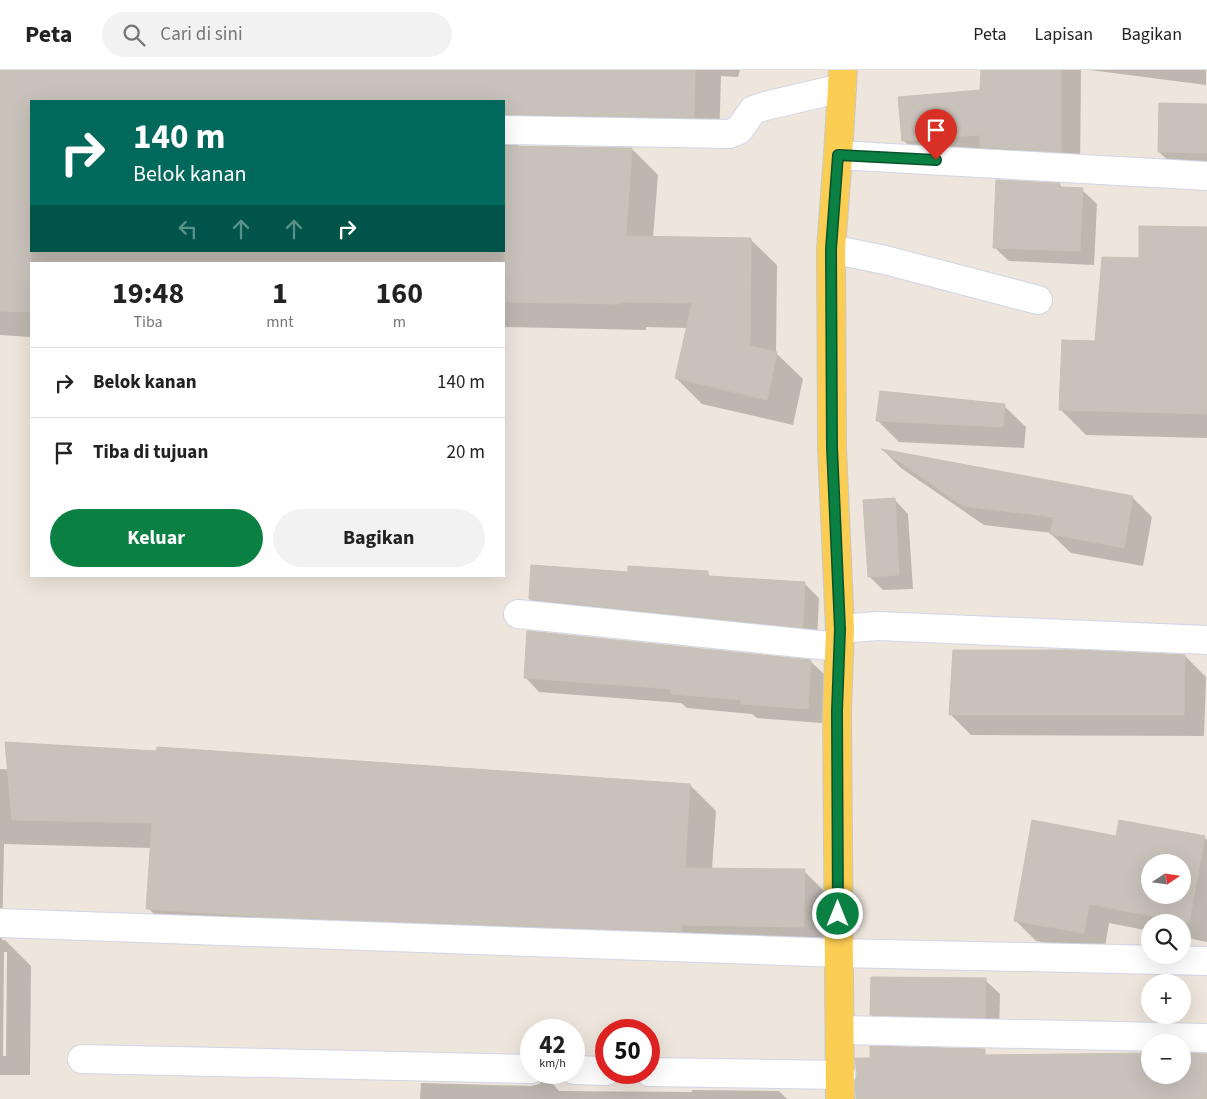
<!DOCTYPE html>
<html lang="id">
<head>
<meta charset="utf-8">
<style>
	body { margin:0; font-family:"Source Sans 3",sans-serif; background:#f2f2f2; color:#222; height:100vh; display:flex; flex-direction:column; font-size:19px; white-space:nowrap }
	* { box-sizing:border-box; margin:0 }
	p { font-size:16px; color:#767676 }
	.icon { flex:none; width:28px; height:28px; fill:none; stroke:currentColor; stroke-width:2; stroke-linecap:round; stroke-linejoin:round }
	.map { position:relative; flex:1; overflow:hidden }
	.panel { position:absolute; left:30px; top:192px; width:475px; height:315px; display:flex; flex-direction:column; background:#fff; border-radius:0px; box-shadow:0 5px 20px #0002 }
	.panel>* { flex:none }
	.guide { position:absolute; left:30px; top:30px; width:475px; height:152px; border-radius:0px; box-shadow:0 5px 20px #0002; background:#00695c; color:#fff; overflow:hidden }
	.needle { width:32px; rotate:77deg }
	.tools { position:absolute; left:1141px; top:784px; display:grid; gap:10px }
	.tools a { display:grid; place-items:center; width:50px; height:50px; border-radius:50%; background:#fff; box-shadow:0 5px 20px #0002; font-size:25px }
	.speed { position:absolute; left:520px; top:949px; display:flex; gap:10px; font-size:25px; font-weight:700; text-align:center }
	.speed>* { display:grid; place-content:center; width:65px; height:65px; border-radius:50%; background:#fff; box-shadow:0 5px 20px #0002; line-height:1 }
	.speed small { font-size:12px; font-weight:400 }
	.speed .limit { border:8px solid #d22; background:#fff; color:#111 }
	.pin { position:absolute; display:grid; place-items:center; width:42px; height:42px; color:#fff; margin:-51px -21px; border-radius:50% 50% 50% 0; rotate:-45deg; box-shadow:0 0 5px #0007 }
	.pin .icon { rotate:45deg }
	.me { position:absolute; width:55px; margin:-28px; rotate:0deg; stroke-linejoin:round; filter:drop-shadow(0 0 4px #0008) }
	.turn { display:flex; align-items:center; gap:18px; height:105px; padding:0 20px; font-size:22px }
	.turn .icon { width:65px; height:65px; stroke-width:2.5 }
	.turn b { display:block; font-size:35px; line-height:42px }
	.lanes { display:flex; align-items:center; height:48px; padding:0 20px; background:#0003; justify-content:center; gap:25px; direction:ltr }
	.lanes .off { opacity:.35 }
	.eta { display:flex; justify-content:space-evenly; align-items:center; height:85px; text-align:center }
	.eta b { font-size:30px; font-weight:700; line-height:35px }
	.action { display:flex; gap:10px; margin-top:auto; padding:10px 20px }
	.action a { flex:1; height:58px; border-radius:30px; background:#0b8043; color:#fff; font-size:20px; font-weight:700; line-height:58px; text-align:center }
	.action a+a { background:#f2f2f2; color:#222 }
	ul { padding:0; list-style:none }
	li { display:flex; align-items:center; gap:15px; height:70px; padding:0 20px; border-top:1px solid #e0e0e0 }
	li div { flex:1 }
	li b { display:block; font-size:19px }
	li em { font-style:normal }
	header { display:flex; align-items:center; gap:30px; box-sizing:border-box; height:70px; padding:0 25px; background:#fff; border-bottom:1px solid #e0e0e0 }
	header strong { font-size:24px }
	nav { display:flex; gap:28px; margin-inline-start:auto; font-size:18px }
	.search { width:350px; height:45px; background:#f2f2f2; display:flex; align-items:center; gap:12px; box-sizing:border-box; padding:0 18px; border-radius:28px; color:#767676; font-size:19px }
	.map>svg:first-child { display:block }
</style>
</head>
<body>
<header>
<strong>Peta</strong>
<div class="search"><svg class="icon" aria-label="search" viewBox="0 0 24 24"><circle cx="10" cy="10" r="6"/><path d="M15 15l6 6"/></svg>Cari di sini</div>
<nav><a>Peta</a><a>Lapisan</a><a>Bagikan</a></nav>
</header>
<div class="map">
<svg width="1207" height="1029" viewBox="0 0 1207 1029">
	<rect width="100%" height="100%" fill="#eee5dc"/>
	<g fill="#0003" fill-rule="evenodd">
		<path d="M 0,0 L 740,0 L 738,7 L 721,6 L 719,73 L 522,72 L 517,77 L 632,79 L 658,105 L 653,168 L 750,169 L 777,195 L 776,283 L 803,309 L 793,355 L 702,334 L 676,308 L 688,258 L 646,257 L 646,260 L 504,257 L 504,194 L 31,194 L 31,267 L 0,265 ZM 31,31 L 504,31 L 504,181 L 31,181 Z"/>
		<polygon points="982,0 1081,0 1080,101 924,90 904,71 982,21"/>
		<polygon points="1090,0 1206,0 1206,15"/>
		<polygon points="1207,35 1207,97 1174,96 1159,82"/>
		<polygon points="1060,115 1064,119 1082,120 1097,134 1094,195 1009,191 994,177"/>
		<polygon points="1207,158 1207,368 1086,365 1060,339 1140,189"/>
		<polygon points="1004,336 1026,357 1024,378 899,372 878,351"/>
		<polygon points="884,381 1133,428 1152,447 1143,496 1071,483 1051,464 1052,463 984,455 901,398"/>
		<polygon points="894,429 908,444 913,519 883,520 869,506"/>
		<polygon points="629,503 707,503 712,508 805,514 819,528 817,571 544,543 530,529"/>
		<polygon points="1185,586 1206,607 1204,666 971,665 950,644"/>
		<polygon points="810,591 825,605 822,653 757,648 752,644 687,638 681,633 539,622 525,607"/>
		<path d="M 0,699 L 690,715 L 716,741 L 712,799 L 804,801 L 830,827 L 829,882 L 174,864 L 148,838 L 151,778 L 4,774 L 2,870 L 5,870 L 31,896 L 30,1005 L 0,1005 ZM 4,882 L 7,882 L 6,986 L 3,986 Z"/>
		<path d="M 1117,767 L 1205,768 L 1207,770 L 1207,872 L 1182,867 L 1182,852 L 1150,852 L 1150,861 L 1109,853 L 1104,883 L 1036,871 L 1015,850 ZM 1150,792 L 1182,792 L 1182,825 L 1150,825 Z"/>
		<polygon points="985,910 1000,924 999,961 886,959 872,945"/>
		<polygon points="541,1012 551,1012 559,1021 692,1022 692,1020 779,1021 787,1029 420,1029 421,1013 531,1016 539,1014"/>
	</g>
	<g fill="#c9c2bb" stroke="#c9c1b5" fill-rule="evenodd">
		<polygon points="0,0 695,0 694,48 504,44 504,31 31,31 31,242 0,241"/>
		<polygon points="981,0 1061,0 1061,82 980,77 980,65 902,71 898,27 980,20"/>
		<polygon points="1159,33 1207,34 1207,83 1158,82"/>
		<polygon points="504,76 632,78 626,166 751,168 750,276 777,282 767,330 675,308 692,233 621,232 620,234 504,232"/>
		<polygon points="996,110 1060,113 1060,117 1083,118 1080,181 993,178"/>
		<polygon points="1139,156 1207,157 1207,344 1059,340 1062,270 1095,271 1102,187 1139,188"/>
		<polygon points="880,321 1005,334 1003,357 876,351"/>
		<polygon points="881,379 1133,426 1124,478 1050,464 1053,447 963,436"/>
		<polygon points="895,428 899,505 868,507 863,430"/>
		<polygon points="531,495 628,502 628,496 708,501 708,506 805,512 803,558 529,529"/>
		<polygon points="527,561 811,590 808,639 741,634 741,630 671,624 671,619 524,608"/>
		<polygon points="953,580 1080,580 1185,585 1184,645 949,645"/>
		<polygon points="5,672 156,681 157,677 690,714 685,798 805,799 804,857 681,855 681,862 269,847 146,839 152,753 12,750"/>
		<path d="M 1032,750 L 1116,766 L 1119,750 L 1205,766 L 1189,853 L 1089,834 L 1084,863 L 1014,851 ZM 1150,792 L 1182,792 L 1182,825 L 1150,825 Z"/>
		<polygon points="871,907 986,908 985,948 870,945"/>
		<polygon points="870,976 985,979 985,985 1150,983 1150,1005 1182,1005 1182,983 1207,984 1207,1029 856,1029 855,1010 857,1005 855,988 870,988"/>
	</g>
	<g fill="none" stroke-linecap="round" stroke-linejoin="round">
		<defs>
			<g id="minor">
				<polyline points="504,60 729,64 739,60 753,40 765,36 842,18"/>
				<polyline points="838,85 1207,106"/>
				<polyline points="831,179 885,190 1038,230"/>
				<polyline points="518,544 839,577"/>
				<polyline points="840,559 878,556 1207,570"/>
				<polyline points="0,853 839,883 1207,891"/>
				<polyline points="840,960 1207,968"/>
				<polyline points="82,989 531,999"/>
				<polyline points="574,1000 606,1001"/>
				<polyline points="649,1002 841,1005"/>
			</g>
			<polyline id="major" points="840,1029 837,641 840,559 832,377 831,179 838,85 843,0"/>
		</defs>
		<use href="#minor" stroke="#d1d5e5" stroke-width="30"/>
		<use href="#major" stroke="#c8c8c8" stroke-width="30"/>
		<use href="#minor" stroke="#fff" stroke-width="28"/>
		<use href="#major" stroke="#fccd53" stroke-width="28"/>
	</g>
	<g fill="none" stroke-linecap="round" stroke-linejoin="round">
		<defs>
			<polyline id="route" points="838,844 837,641 840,559 832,377 831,179 838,85 936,90"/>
		</defs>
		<use href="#route" stroke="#07532c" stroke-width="12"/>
		<use href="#route" stroke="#0b8043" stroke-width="9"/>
	</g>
</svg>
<div class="tools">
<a><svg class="needle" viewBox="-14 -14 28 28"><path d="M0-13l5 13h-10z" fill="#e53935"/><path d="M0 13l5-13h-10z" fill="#767676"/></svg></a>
<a><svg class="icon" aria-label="search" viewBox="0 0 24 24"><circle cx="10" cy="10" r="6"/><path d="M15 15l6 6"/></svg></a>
<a>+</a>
<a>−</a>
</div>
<div class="speed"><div>42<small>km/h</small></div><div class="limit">50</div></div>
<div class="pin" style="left:936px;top:90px;background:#d93025"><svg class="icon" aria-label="arrive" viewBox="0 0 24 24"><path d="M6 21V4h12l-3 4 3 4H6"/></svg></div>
<svg class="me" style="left:838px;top:844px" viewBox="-20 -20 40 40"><circle r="17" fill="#0b8043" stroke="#fff" stroke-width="3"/><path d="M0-11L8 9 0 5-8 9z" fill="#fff"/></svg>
<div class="guide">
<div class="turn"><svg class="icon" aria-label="right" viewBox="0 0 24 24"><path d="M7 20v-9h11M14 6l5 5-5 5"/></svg><div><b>140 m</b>Belok kanan</div></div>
<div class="lanes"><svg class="icon off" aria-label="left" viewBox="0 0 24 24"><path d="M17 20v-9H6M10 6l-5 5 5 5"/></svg><svg class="icon off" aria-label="ahead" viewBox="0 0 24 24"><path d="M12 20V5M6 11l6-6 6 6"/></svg><svg class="icon off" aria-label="ahead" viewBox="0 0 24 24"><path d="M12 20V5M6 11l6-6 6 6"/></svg><svg class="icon" aria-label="right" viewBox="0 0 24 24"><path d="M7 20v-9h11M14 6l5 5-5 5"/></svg></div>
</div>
<section class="panel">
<div class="eta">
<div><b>19:48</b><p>Tiba</p></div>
<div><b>1</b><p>mnt</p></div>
<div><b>160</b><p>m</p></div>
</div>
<ul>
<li><svg class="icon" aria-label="right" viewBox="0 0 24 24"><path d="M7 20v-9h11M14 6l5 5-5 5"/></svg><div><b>Belok kanan</b></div><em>140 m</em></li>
<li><svg class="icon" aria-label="arrive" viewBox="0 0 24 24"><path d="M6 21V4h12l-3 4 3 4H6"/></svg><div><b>Tiba di tujuan</b></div><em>20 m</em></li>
</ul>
<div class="action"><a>Keluar</a><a>Bagikan</a></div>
</section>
</div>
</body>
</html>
